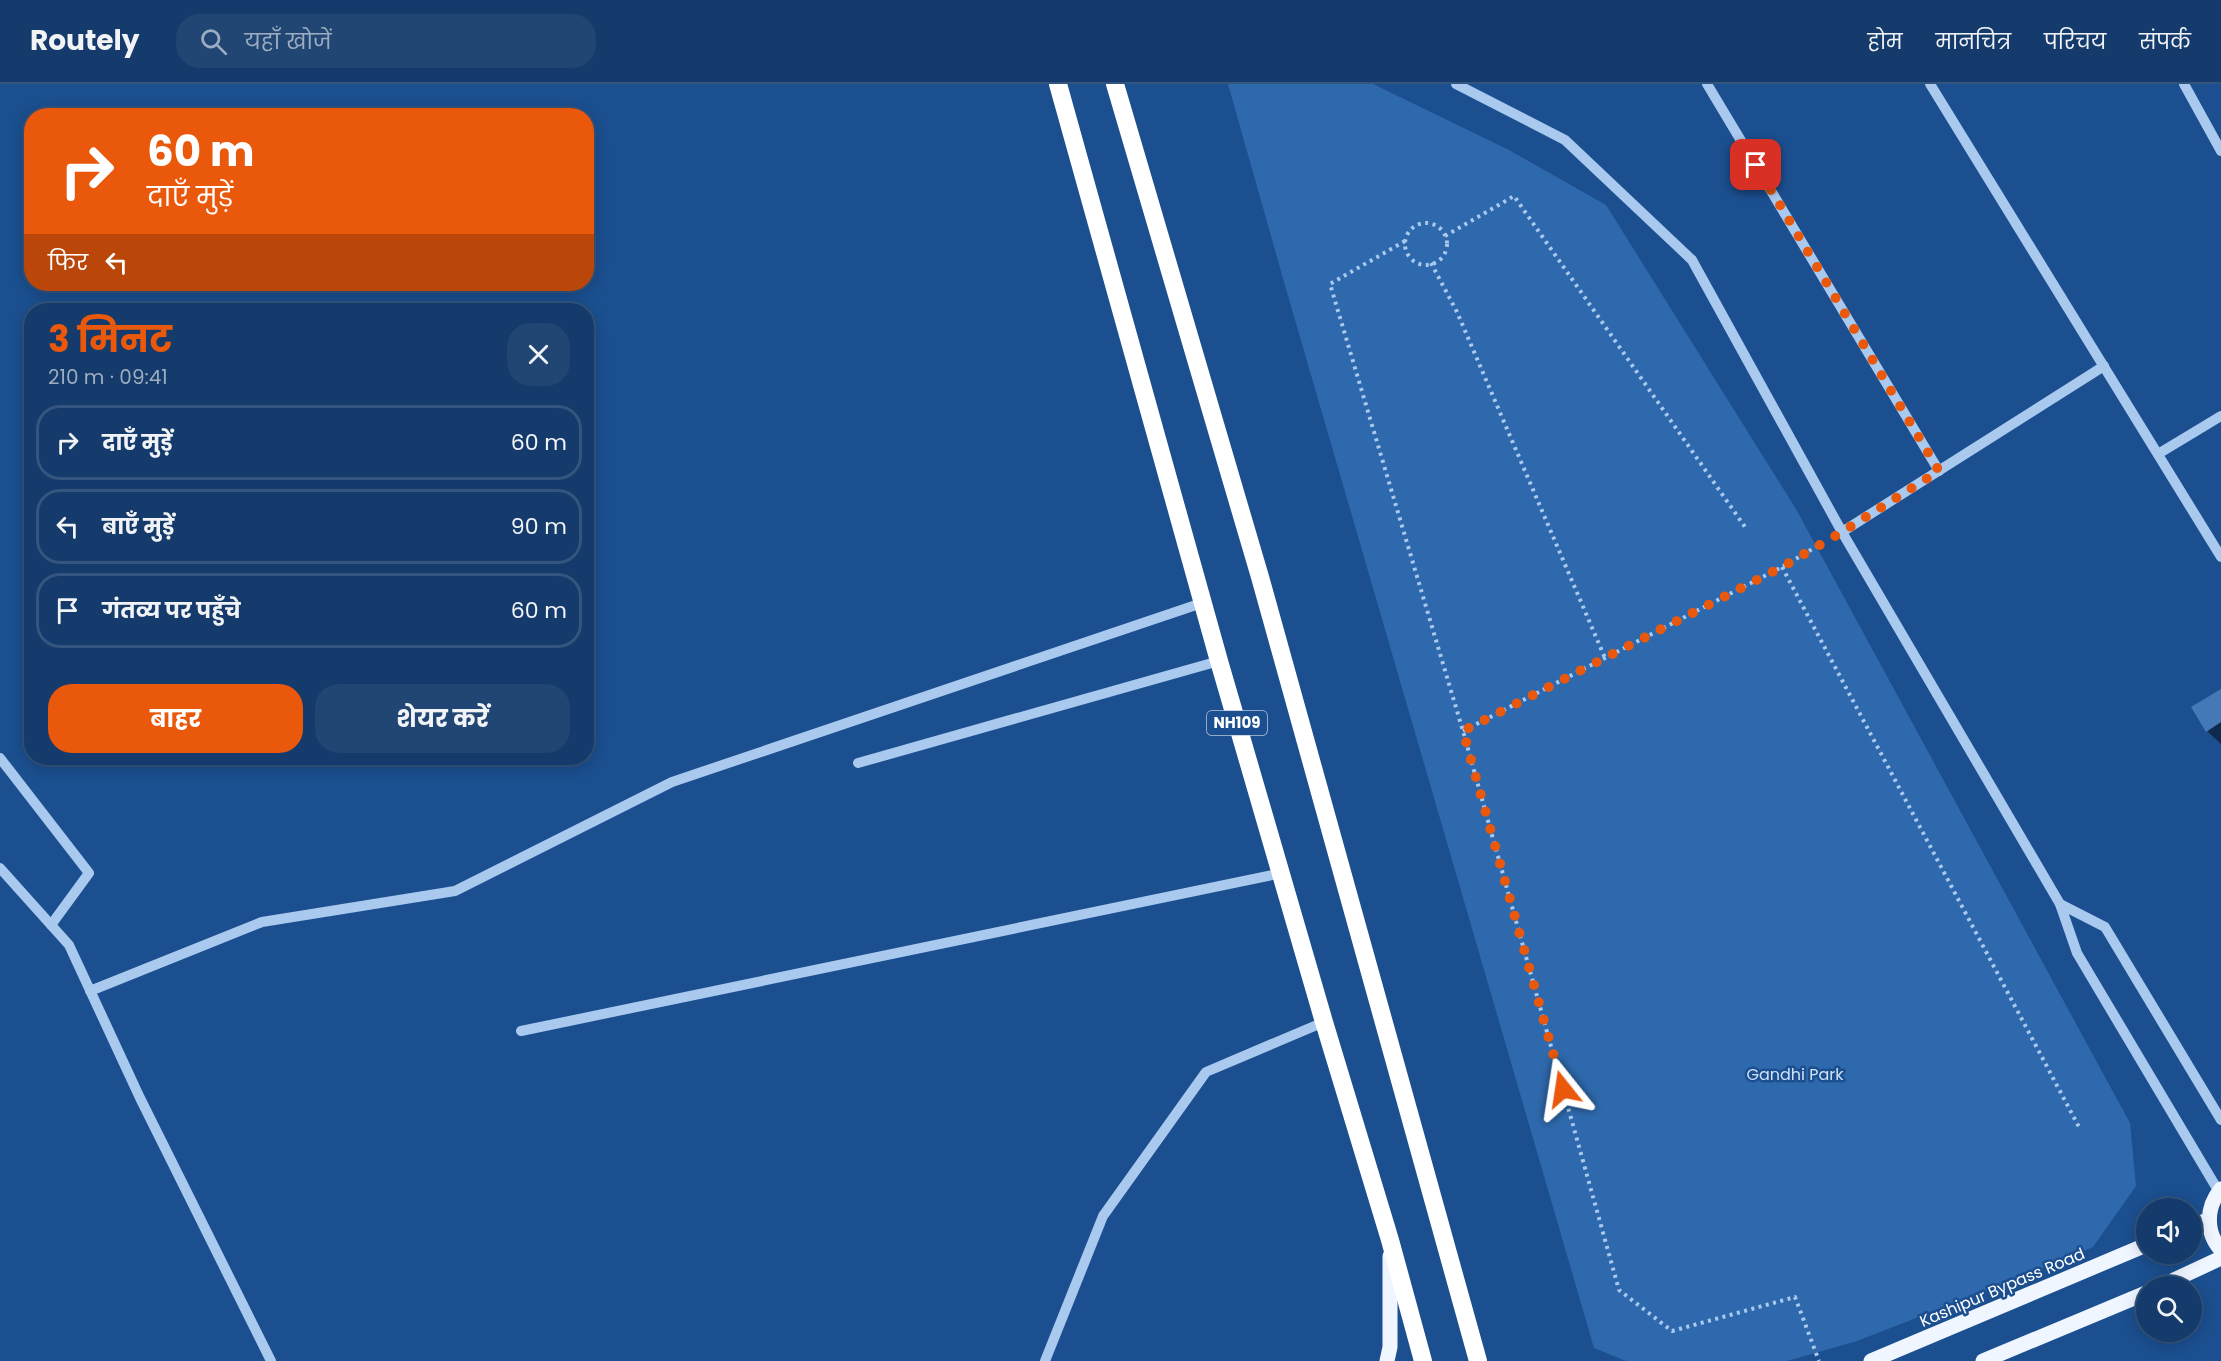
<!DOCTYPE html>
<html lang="hi">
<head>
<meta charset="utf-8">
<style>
	body { margin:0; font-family:Poppins,"Noto Sans Devanagari",sans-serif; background:#214673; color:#f1f3f6; height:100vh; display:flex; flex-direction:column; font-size:22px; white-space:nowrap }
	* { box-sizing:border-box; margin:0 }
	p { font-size:20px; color:#9dadc1 }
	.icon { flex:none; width:33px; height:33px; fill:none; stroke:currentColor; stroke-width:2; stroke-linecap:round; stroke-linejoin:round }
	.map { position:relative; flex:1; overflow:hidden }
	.panel { position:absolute; left:24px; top:219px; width:570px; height:462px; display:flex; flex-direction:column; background:#143b6b; border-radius:24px; box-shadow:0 3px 15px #0003,0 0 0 2px #33557e }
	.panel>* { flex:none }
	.hud { position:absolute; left:24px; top:24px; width:570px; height:183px; border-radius:24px; box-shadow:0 3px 15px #0003,0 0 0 2px #33557e; background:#ea580c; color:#fff; overflow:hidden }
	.buttons { position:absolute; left:2136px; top:1114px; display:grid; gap:12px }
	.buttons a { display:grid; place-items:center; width:66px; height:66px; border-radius:50%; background:#143b6b; box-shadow:0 3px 15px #0003,0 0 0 2px #33557e; font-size:30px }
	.pin { position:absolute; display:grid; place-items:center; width:51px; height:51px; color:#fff; margin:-26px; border-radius:12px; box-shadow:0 3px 9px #0006 }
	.me { position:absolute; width:66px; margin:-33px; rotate:345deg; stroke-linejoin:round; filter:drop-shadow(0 0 4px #0008) }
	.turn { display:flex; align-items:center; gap:21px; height:126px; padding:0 24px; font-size:27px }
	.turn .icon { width:78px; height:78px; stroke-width:2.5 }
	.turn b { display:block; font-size:42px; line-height:51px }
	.then { display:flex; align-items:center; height:57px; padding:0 24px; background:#0003; gap:12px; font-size:22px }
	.round { display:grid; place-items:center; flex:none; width:63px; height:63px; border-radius:24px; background:#214673 }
	.summary { display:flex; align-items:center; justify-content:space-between; height:102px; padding:0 24px }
	h1 { font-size:36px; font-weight:700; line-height:45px; color:#ea580c }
	.primary-button { display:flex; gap:12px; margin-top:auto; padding:12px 24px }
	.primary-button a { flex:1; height:69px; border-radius:24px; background:#ea580c; color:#fff; font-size:24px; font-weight:700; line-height:69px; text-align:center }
	.primary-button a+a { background:#214673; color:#f1f3f6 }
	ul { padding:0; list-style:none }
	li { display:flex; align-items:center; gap:18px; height:75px; margin:0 12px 9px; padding:0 12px; border:3px solid #33557e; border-radius:24px }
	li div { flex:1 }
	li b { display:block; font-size:22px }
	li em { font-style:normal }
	header { display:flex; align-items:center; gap:36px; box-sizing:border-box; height:84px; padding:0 30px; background:#143b6b; border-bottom:2px solid #33557e }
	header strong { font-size:28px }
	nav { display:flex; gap:33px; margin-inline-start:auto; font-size:21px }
	.search { width:420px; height:54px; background:#214673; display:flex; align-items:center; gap:15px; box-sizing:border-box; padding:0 21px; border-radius:24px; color:#9dadc1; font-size:22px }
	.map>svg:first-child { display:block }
</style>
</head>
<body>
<header>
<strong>Routely</strong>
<div class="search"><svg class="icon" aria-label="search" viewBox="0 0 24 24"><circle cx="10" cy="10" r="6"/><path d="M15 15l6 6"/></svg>यहाँ खोजें</div>
<nav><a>होम</a><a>मानचित्र</a><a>परिचय</a><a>संपर्क</a></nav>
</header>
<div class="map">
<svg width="2221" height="1277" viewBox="0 0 2221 1277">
	<rect width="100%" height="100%" fill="#1b4f8f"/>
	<polygon fill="#2e69ad" points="1228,0 1373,0 1507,65 1606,121 1796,425 2130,1039 2136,1102 2093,1163 2022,1193 1857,1257 1787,1277 1626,1277 1594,1264 1286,205"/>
	<polygon fill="#0007" points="2221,606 2221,660 2207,647"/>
	<polygon fill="#4478b7" points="2221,605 2221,638 2206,648 2191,623"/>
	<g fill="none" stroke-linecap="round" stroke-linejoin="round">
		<g stroke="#a9c9ee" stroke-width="4" stroke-dasharray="3 4.5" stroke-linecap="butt">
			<circle cx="1426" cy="160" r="21"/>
			<polyline points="1445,152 1514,112 1745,443"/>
			<polyline points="1405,157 1330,200 1463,647 1619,1206 1672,1247 1795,1213 1819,1277"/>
			<polyline points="1431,179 1457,228 1605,574"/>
			<polyline points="1782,483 2079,1043"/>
			<polyline points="1463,647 1782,483 1821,460"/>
		</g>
		<g stroke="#a9c9ee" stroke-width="10">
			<polyline points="1456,0 1565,56 1692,176 1842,448 2060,820 2077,869 2219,1108"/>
			<polyline points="1707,0 1939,387"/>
			<polyline points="1930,0 2221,473"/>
			<polyline points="2184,0 2221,67"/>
			<polyline points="2158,370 2221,332"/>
			<polyline points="1842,448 2104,282"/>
			<polyline points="0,674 89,789 51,841"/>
			<polyline points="858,679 1219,577"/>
			<polyline points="0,784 69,861 140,1014 271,1277"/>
			<polyline points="2060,820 2105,843 2221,1036"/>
			<polyline points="90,907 262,838 455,807 672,698 1202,519"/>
			<polyline points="521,947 1282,789"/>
			<polyline points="1045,1277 1103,1132 1206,988 1324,938"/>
		</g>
		<g stroke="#f0f6ff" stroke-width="15">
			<path d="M 2221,1105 C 2206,1123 2205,1148 2221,1166"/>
			<polyline points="2192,1143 2209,1135"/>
			<polyline points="2159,1203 2221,1174"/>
			<polyline points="1387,1277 1390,1263 1390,1172"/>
			<polyline points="1871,1277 2146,1161"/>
			<polyline points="1983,1277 2146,1209"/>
		</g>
		<g stroke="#fff" stroke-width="18">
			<polyline points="1058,0 1219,577 1324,938 1390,1156 1423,1277"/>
			<polyline points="1115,0 1260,493 1478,1277"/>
		</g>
	</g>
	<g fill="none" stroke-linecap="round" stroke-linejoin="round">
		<polyline stroke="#ea580c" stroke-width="10" stroke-dasharray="0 18" points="1563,1005 1463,647 1782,483 1842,448 1939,387 1756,81"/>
	</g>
	<g text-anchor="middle" stroke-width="5" stroke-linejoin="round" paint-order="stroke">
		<rect fill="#1b4f8f" stroke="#bbcadd" stroke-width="1.5" x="1207" y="627" width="60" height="24" rx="4.5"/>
		<g font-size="15" font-weight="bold" fill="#fff">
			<text x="1237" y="644">NH109</text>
		</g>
		<g font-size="16" fill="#cfe3fa" stroke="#1b4f8f">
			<text x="1795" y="996">Gandhi Park</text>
		</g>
		<g font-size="16" fill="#fff" stroke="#1b4f8f">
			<text transform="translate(2002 1203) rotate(-23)" y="6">Kashipur Bypass Road</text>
		</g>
	</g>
</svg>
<div class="buttons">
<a><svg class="icon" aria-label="sound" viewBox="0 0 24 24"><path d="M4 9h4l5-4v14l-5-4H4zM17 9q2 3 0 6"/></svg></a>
<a><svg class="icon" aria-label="search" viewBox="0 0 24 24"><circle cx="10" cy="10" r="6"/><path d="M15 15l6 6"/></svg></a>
</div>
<div class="pin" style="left:1756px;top:81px;background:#d93025"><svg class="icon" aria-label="arrive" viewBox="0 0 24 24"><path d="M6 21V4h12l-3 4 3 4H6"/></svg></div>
<svg class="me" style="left:1563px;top:1005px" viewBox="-20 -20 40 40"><path d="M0-17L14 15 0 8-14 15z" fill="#ea580c" stroke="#fff" stroke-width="4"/></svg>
<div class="hud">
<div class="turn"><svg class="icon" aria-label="right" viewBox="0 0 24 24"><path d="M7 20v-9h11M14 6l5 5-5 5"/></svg><div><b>60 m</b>दाएँ मुड़ें</div></div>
<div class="then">फिर<svg class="icon" aria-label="left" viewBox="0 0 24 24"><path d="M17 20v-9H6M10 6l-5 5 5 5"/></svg></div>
</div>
<section class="panel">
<div class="summary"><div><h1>3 मिनट</h1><p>210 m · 09:41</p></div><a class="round"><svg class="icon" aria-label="close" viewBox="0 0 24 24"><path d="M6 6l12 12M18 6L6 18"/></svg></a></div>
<ul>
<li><svg class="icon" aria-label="right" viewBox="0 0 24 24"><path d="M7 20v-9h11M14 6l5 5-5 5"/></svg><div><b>दाएँ मुड़ें</b></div><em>60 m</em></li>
<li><svg class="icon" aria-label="left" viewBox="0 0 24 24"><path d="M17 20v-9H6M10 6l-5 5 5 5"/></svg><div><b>बाएँ मुड़ें</b></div><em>90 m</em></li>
<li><svg class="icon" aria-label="arrive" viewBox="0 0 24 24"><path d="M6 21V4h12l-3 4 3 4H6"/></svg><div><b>गंतव्य पर पहुँचे</b></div><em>60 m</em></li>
</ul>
<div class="primary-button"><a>बाहर</a><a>शेयर करें</a></div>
</section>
</div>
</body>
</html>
